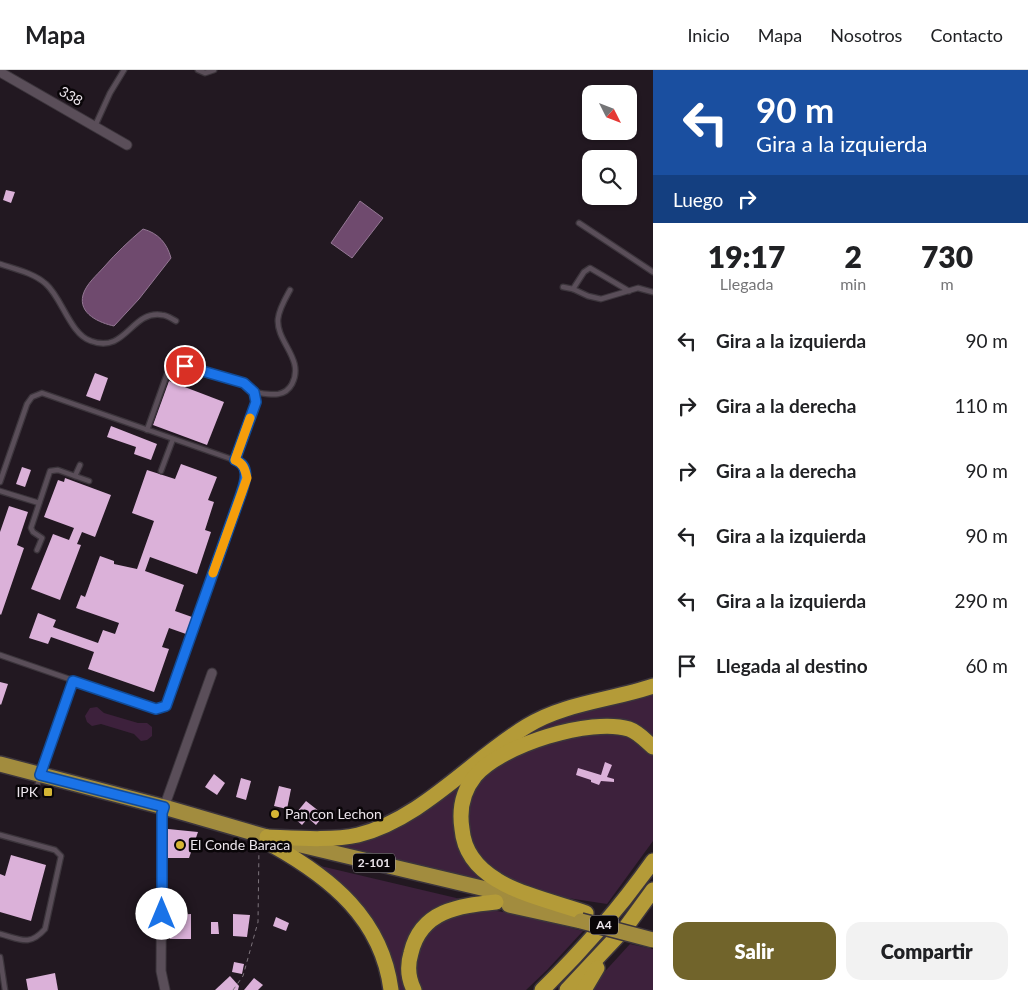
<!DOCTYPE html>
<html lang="es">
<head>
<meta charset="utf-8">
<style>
	body { margin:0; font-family:Lato,sans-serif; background:#f2f2f2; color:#202124; height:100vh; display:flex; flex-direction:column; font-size:19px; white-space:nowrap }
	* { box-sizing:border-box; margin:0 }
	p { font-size:16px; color:#757577 }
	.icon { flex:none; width:28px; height:28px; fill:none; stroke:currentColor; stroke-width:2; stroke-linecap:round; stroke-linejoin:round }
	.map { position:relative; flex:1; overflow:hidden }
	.sheet { display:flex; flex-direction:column; background:#fff; width:375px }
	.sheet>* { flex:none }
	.top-card { background:#1a4fa0; color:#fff; overflow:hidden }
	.needle { width:32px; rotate:132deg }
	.tools { position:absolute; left:582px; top:15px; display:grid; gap:10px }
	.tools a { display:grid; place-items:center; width:55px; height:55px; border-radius:10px; background:#fff; box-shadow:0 1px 4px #0004; font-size:25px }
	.pin { position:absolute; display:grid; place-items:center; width:42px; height:42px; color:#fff; margin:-21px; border:2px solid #fff; border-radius:50%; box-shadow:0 1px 5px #0007 }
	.me { position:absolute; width:55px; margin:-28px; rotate:0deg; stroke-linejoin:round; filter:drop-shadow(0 0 4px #0008) }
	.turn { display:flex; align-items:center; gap:18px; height:105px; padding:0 20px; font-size:22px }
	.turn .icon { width:65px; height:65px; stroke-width:2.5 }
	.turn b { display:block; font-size:35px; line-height:42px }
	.then { display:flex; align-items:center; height:48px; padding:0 20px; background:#0003; gap:10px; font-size:19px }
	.eta { display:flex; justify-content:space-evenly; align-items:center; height:85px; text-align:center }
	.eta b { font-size:30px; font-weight:800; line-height:35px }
	.button { display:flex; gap:10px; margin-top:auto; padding:10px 20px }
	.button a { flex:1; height:58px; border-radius:15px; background:#71642b; color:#fff; font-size:20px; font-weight:800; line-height:58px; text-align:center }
	.button a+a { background:#f2f2f2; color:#202124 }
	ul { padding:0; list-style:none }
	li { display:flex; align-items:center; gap:15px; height:65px; padding:0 20px }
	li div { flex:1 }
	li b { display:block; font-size:19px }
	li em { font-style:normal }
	header { display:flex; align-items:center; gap:30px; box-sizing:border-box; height:70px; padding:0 25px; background:#fff; border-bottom:1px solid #e0e0e0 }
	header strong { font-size:24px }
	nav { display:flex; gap:28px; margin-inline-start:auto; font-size:18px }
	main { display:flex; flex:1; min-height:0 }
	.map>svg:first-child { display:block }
</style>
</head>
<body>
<header>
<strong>Mapa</strong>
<nav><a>Inicio</a><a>Mapa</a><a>Nosotros</a><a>Contacto</a></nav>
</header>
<main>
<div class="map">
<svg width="653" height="920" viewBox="0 0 653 920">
	<rect width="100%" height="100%" fill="#221821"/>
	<g fill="#3d213c">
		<polygon points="653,618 653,670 592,652 474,703 461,772 506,819 323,774 350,770 534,657 569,643"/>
		<polygon points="97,637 104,643 138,653 147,653 152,657 152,666 147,670 141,671 134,664 101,654 92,656 87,652 85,646 90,638"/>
		<polygon points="590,661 631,666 653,684 653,771 607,834 561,827 512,812 490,799 476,786 467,767 469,725 485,701 503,689 553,670"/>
		<polygon points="312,794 469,831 421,853 410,920 397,920 387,881"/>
		<polygon points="483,839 556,850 556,854 583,861 547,900 526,920 419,920 413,887 419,869 441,848"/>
		<polygon points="630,874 653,879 653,920 588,920"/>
	</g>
	<g fill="#6f4a6e" stroke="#947894">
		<polygon points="360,131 383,148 352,188 331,173"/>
		<path d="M 143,159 C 158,163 167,173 171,188 L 139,229 L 114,256 C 100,253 78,244 83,225 C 86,214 97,205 104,197 C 116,183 129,171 143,159 Z"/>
	</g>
	<g fill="#dbb1d9">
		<polygon points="6,120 15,122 11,133 3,130"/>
		<polygon points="95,303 108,308 100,331 86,326"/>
		<polygon points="169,311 224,332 207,375 153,355"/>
		<polygon points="111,356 157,374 151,390 134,384 136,377 107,367"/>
		<polygon points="181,394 217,407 208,430 214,432 205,460 211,462 197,504 150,487 145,501 184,515 175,541 192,547 186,564 169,558 162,577 169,579 154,622 88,599 94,582 51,567 48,574 29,568 38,543 56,550 53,557 98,573 103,560 115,564 119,553 76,538 81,525 85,527 100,486 114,491 114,494 137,499 154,451 132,443 147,400 175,409"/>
		<polygon points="22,397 31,400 25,417 16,414"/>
		<polygon points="65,408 111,425 95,467 82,462 77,474 81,475 60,530 31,519 53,464 69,470 74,458 44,447 58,410 64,412"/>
		<polygon points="9,436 28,442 17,475 24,478 1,545 0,544 0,462"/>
		<polygon points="0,612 8,614 1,635 0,634"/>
		<polygon points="605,692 612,695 607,707 614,709 614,712 601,711 599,715 591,712 591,710 576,705 578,698 601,705"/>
		<polygon points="214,704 225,713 217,725 205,717"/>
		<polygon points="241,708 251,711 246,730 236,727"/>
		<polygon points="279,716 291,719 287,739 274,736"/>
		<polygon points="306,731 324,745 316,755 308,748 302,755 293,747"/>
		<polygon points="168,759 198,762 189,788 168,788"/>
		<polygon points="11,785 46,795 31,851 0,842 0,804 5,806"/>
		<polygon points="191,844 191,869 170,869 170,861 174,861 174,845"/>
		<polygon points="233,844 250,845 247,867 233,866"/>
		<polygon points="276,847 289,853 286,861 273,856"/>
		<polygon points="211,852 218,852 219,864 211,864"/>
		<polygon points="234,892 244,894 242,904 232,902"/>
		<polygon points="55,903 58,920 28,920 26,909"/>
		<polygon points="230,906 239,916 238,920 215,920"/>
		<polygon points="254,908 263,915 258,920 244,920"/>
	</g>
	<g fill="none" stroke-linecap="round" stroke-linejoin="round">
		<defs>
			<g id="service">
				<polyline points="198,0 205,3 214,0"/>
				<polyline points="95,56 110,23 124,0"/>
				<polyline points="579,153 653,202"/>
				<path d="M 0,194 C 15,199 34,203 46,214 C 62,228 70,264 91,271 C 126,284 131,240 162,245 C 167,245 172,249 176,251"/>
				<polyline points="563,217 573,219 588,226 601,229 638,218 653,222"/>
				<polyline points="573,219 584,202 590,198 629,221"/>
				<path d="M 254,322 C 268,324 284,329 292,314 C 305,289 276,272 278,249 C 279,239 285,229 290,220"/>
				<polyline points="147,360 167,304 175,297 185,295 244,313 254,322 256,332 235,390"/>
				<polyline points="161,401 173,369"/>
				<polyline points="75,406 80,395"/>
				<polyline points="0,412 27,334 32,327 42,323 240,392 245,399 247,408 166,636 156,639 0,585"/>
				<polyline points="0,421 39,433"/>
				<polyline points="37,480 42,468 33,462 31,458 50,401 58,400 89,411"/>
				<polyline points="38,713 73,611"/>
				<path d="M 0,765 L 55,780 L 61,786 L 45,859 C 29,877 20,869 0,864"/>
				<polyline points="0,887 5,920"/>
			</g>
			<g id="minor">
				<polyline points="0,2 127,75"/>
				<polyline points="165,920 161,901 162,743 212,603"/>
			</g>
			<g id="trunk">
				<polyline points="0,694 164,737 267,767 528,829"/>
				<polyline points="509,835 581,851"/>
			</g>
			<g id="motorway">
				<path d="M 267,767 C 294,768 332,771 358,765 C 422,749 472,689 527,656 C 564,633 612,630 653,616"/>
				<path d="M 272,775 C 331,808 382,849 391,920"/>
				<path d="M 586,843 C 560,834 519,824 497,810 C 477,798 464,782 462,759 C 459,740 463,721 475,706 C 501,675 591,647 629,659 C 638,662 646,671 653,677"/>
				<path d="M 414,920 C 408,908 407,896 411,883 C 421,840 459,836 496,832"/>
				<path d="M 542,920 C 584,879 619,839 653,791"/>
				<polyline points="567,920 626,857 653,820"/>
				<polyline points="584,920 597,898"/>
			</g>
		</defs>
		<use href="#service" stroke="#3c353c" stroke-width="7"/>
		<use href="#minor" stroke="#3c353c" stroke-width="11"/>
		<use href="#trunk" stroke="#3c353c" stroke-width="18"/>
		<use href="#motorway" stroke="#3c353c" stroke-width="18"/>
		<polyline stroke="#7d747c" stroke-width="1" stroke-dasharray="4 4" stroke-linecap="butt" points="233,920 243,906 258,852 259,777"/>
		<use href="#service" stroke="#5a4e59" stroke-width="4.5"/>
		<use href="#minor" stroke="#5a4e59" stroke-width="9"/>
		<use href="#trunk" stroke="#a28c3e" stroke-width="15"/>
		<use href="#motorway" stroke="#b49b38" stroke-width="15"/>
		<defs>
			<polyline id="trunk-bridge" points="581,851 653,870"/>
		</defs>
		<use href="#trunk-bridge" stroke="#3c353c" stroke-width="18" stroke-linecap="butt"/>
		<use href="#trunk-bridge" stroke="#a28c3e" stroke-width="15"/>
	</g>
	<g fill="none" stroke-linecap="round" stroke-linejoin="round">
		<defs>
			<path id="route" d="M 162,844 L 162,743 L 164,737 L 40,705 L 73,611 L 156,639 L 166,636 L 241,424 C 245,412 251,396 235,390 L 256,332 L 254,322 L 244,313 L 185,296"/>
		</defs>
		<use href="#route" stroke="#114b97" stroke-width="12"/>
		<use href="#route" stroke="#1a73e8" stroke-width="9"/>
		<path stroke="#f59e0b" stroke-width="9" d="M 213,503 L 247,408 C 245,399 243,393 235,390 L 250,348"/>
	</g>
	<g fill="#d5b534" stroke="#090508" stroke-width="2">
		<rect x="43" y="717" width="10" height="10" rx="2.5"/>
		<circle cx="275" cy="744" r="5"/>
		<circle cx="180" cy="775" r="5"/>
	</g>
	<g text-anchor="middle" stroke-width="5" stroke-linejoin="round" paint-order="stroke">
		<g fill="#090508" stroke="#a7a1a7" stroke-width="1">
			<rect x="353" y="783.5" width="42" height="19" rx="4"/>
			<rect x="590" y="845.5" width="28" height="19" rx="4"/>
		</g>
		<g font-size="12" font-weight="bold" fill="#ebe4eb">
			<text x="374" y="797">2-101</text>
			<text x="604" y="859">A4</text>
		</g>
		<g font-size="14" fill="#ebe4eb" stroke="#090508">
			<text transform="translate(71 26) rotate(30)" y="5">338</text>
		</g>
		<g font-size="14" fill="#ebe4eb" stroke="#090508" text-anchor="start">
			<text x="38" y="727" text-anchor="end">IPK</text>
			<text x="285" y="749">Pan con Lechon</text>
			<text x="190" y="780">El Conde Baraca</text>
		</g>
	</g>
</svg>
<div class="tools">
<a><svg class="needle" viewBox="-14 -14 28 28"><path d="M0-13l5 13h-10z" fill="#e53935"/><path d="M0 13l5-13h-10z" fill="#757577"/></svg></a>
<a><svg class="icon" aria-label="search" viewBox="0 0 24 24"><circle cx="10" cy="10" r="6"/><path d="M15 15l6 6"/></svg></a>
</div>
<div class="pin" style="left:185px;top:296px;background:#d93025"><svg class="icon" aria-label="arrive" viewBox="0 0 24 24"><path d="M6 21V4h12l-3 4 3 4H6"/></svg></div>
<svg class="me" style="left:162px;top:844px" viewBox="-20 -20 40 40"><circle r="19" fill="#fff"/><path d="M0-13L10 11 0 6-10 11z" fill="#1a73e8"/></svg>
</div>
<section class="sheet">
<div class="top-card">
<div class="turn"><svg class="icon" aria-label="left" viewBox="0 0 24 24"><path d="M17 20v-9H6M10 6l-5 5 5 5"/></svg><div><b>90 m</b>Gira a la izquierda</div></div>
<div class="then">Luego<svg class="icon" aria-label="right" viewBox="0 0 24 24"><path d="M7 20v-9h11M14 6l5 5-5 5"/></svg></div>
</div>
<div class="eta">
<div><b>19:17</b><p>Llegada</p></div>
<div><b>2</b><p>min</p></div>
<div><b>730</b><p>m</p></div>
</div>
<ul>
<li><svg class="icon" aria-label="left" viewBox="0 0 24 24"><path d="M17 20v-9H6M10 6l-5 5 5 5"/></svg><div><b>Gira a la izquierda</b></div><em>90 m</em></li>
<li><svg class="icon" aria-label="right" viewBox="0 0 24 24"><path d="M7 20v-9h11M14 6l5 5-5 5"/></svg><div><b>Gira a la derecha</b></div><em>110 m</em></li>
<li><svg class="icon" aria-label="right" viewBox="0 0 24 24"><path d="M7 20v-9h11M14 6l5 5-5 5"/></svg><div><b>Gira a la derecha</b></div><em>90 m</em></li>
<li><svg class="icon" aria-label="left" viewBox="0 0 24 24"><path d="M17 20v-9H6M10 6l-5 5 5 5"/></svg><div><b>Gira a la izquierda</b></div><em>90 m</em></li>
<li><svg class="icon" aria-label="left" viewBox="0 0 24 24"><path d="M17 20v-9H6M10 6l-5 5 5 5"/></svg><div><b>Gira a la izquierda</b></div><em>290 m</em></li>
<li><svg class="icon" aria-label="arrive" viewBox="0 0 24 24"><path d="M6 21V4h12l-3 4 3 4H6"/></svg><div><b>Llegada al destino</b></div><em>60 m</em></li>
</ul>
<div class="button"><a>Salir</a><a>Compartir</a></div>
</section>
</main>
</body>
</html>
